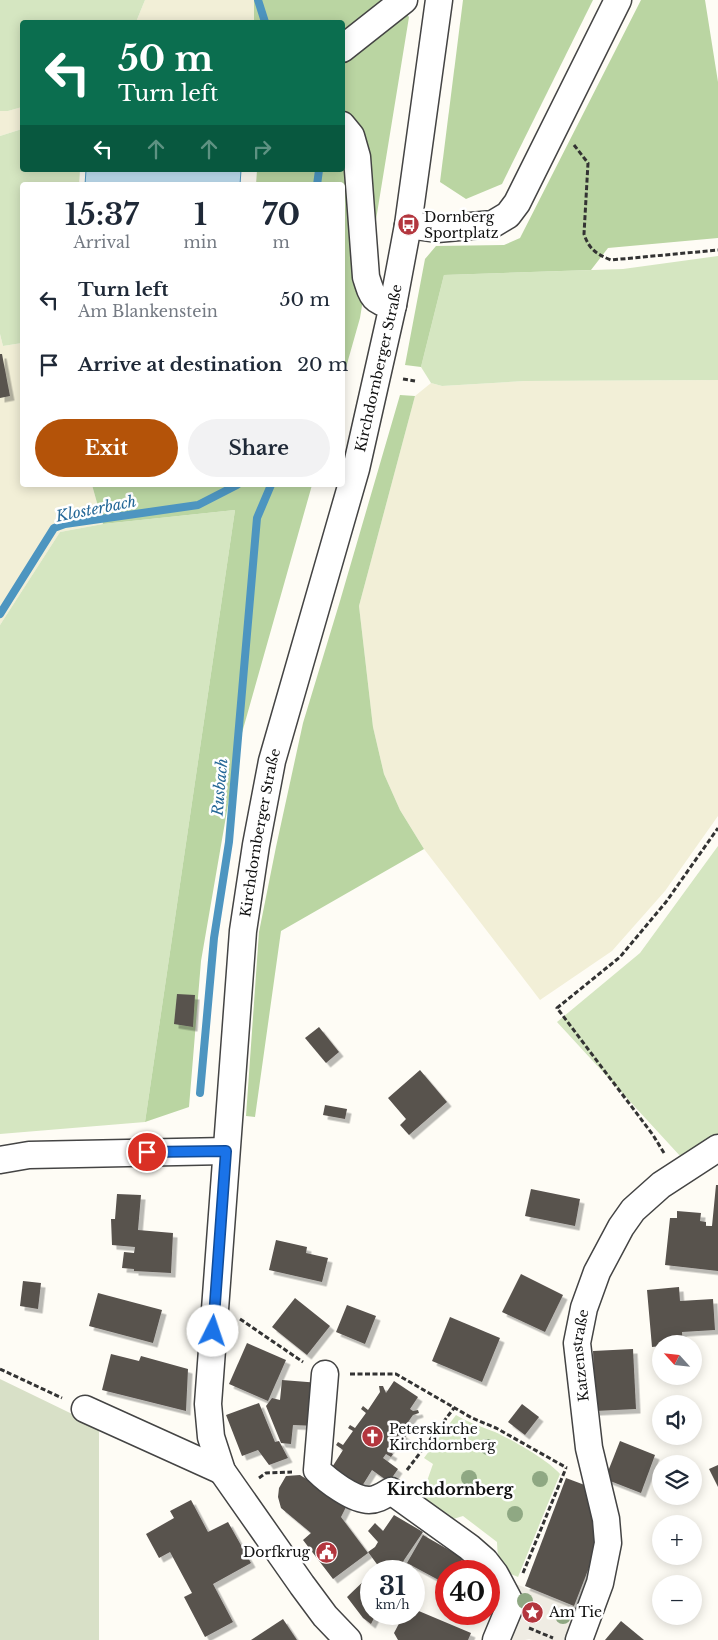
<!DOCTYPE html>
<html lang="en">
<head>
<meta charset="utf-8">
<style>
	body { margin:0; font-family:"Libre Baskerville",serif; background:#f2f2f3; color:#1f2937; height:100vh; display:flex; flex-direction:column; font-size:19px; white-space:nowrap }
	* { box-sizing:border-box; margin:0 }
	p { font-size:16px; color:#747a83 }
	.icon { flex:none; width:28px; height:28px; fill:none; stroke:currentColor; stroke-width:2; stroke-linecap:round; stroke-linejoin:round }
	.map { position:relative; flex:1; overflow:hidden }
	.drawer { position:absolute; left:20px; top:182px; width:325px; height:305px; display:flex; flex-direction:column; background:#fff; border-radius:5px; box-shadow:0 2px 12px #0003 }
	.drawer>* { flex:none }
	.guide { position:absolute; left:20px; top:20px; width:325px; height:152px; border-radius:5px; box-shadow:0 2px 12px #0003; background:#0b6e4f; color:#fff; overflow:hidden }
	.needle { width:32px; rotate:297deg }
	.fabs { position:absolute; left:652px; top:1335px; display:grid; gap:10px }
	.fabs a { display:grid; place-items:center; width:50px; height:50px; border-radius:50%; background:#fff; box-shadow:0 2px 12px #0003; font-size:25px }
	.speed { position:absolute; left:360px; top:1560px; display:flex; gap:10px; font-size:25px; font-weight:700; text-align:center }
	.speed>* { display:grid; place-content:center; width:65px; height:65px; border-radius:50%; background:#fff; box-shadow:0 2px 12px #0003; line-height:1 }
	.speed small { font-size:12px; font-weight:400 }
	.speed .limit { border:8px solid #d22; background:#fff; color:#111 }
	.pin { position:absolute; display:grid; place-items:center; width:42px; height:42px; color:#fff; margin:-21px; border:2px solid #fff; border-radius:50%; box-shadow:0 1px 5px #0007 }
	.me { position:absolute; width:55px; margin:-28px; rotate:4deg; stroke-linejoin:round; filter:drop-shadow(0 0 4px #0008) }
	.turn { display:flex; align-items:center; gap:18px; height:105px; padding:0 15px; font-size:22px }
	.turn .icon { width:65px; height:65px; stroke-width:2.5 }
	.turn b { display:block; font-size:35px; line-height:42px }
	.lanes { display:flex; align-items:center; height:48px; padding:0 15px; background:#0003; justify-content:center; gap:25px; direction:ltr }
	.lanes .off { opacity:.35 }
	.eta { display:flex; justify-content:space-evenly; align-items:center; height:85px; text-align:center }
	.eta b { font-size:30px; font-weight:700; line-height:35px }
	.action { display:flex; gap:10px; margin-top:auto; padding:10px 15px }
	.action a { flex:1; height:58px; border-radius:30px; background:#b45309; color:#fff; font-size:20px; font-weight:700; line-height:58px; text-align:center }
	.action a+a { background:#f2f2f3; color:#1f2937 }
	ul { padding:0; list-style:none }
	li { display:flex; align-items:center; gap:15px; height:65px; padding:0 15px }
	li div { flex:1 }
	li b { display:block; font-size:19px }
	li em { font-style:normal }
	.map>svg:first-child { display:block }
</style>
</head>
<body>
<div class="map">
<svg width="718" height="1640" viewBox="0 0 718 1640">
	<defs>
		<filter id="shadow"><feDropShadow dx="4.5" dy="4.5" stdDeviation="0" flood-color="#0004"/></filter>
	</defs>
	<rect width="100%" height="100%" fill="#fefcf5"/>
	<g fill="#f2efd7">
		<polygon points="145,0 254,0 254,22 136,22"/>
		<polygon points="22,107 22,129 0,136 0,111 8,111"/>
		<polygon points="0,334 3,346 22,343 22,485 92,485 103,524 60,532 0,625"/>
		<polygon points="718,380 718,816 665,891 612,951 540,1000 424,849 400,810 384,774 373,727 359,606 415,396 431,383 442,386 525,381"/>
	</g>
	<g fill="#d5e6c1">
		<polygon points="0,0 145,0 136,22 22,22 22,107 8,111 0,111"/>
		<polygon points="22,129 22,170 80,170 79,185 22,185 22,343 3,346 0,334 0,136"/>
		<polygon points="718,256 718,380 525,381 442,386 431,383 421,367 444,275 623,269"/>
		<polygon points="235,510 145,1122 0,1134 0,625 60,532 103,524"/>
		<polygon points="718,846 718,1138 681,1157 557,1022 640,953"/>
		<path d="M 456,1415 C 469,1423 480,1426 495,1432 C 512,1440 548,1460 560,1474 L 518,1577 C 498,1570 498,1561 497,1542 L 463,1516 L 450,1520 L 421,1498 L 433,1464 L 424,1458 Z"/>
	</g>
	<g fill="#bad5a2">
		<polygon points="254,0 392,0 343,40 342,22 254,22"/>
		<polygon points="463,0 593,0 502,184 466,199 440,182"/>
		<polygon points="641,0 705,0 718,82 718,238 608,248 591,270 444,275 421,367 405,365 425,259 436,246 504,245 520,238"/>
		<polygon points="404,11 409,17 360,318 343,378 342,185 256,185 257,170 342,170 343,59"/>
		<polygon points="400,395 415,396 359,606 373,727 384,774 400,810 424,849 281,931 255,1117 246,1116 259,932 276,847 303,723 340,601"/>
		<polygon points="92,485 312,485 238,747 201,961 189,1107 145,1122 235,510 103,524"/>
	</g>
	<polygon fill="#d8e0c7" points="0,1379 99,1427 99,1640 0,1640"/>
	<polygon fill="#efece3" points="516,1584 578,1609 566,1640 533,1640 529,1639 525,1640 490,1640 496,1617 489,1614 489,1611 496,1590"/>
	<polygon fill="#bfdff1" stroke="#4d95c0" points="86,170 241,170 240,185 85,185"/>
	<g fill="none" stroke-linecap="round" stroke-linejoin="round">
		<g stroke="#4d95c0" stroke-width="8">
			<polyline points="258,0 265,22"/>
			<polyline points="317,185 319,170"/>
			<polyline points="0,614 54,528 65,524 198,505 237,485"/>
			<polyline points="200,1093 214,938 229,842 257,518 271,485"/>
		</g>
	</g>
	<g fill="#58524e" filter="url(#shadow)">
		<polygon points="0,354 2,354 10,396 0,398"/>
		<polygon points="177,994 195,995 193,1027 174,1024"/>
		<polygon points="319,1027 339,1052 326,1063 305,1038"/>
		<polygon points="420,1070 447,1102 409,1135 400,1125 406,1119 388,1098"/>
		<polygon points="325,1105 347,1109 345,1119 323,1115"/>
		<polygon points="716,1185 718,1185 718,1271 665,1265 670,1218 677,1218 677,1211 701,1213 700,1221 706,1222 706,1226 712,1226"/>
		<polygon points="531,1189 580,1199 575,1226 525,1216"/>
		<polygon points="117,1194 141,1195 138,1230 173,1233 171,1273 134,1271 134,1269 122,1268 124,1252 134,1253 135,1247 112,1245 111,1219 115,1219"/>
		<polygon points="276,1240 307,1247 306,1253 328,1258 322,1282 269,1270"/>
		<polygon points="521,1274 563,1295 545,1332 502,1312"/>
		<polygon points="23,1281 41,1283 38,1309 20,1306"/>
		<polygon points="679,1287 680,1301 713,1299 715,1330 682,1332 683,1344 661,1344 661,1346 652,1347 647,1290"/>
		<polygon points="98,1293 162,1310 153,1343 89,1326"/>
		<polygon points="295,1298 330,1326 307,1355 272,1327"/>
		<polygon points="347,1305 376,1316 365,1344 336,1332"/>
		<polygon points="450,1317 500,1338 482,1382 432,1361"/>
		<polygon points="247,1343 286,1360 268,1401 229,1384"/>
		<polygon points="633,1349 636,1409 595,1411 593,1351"/>
		<polygon points="111,1354 139,1361 141,1356 188,1369 186,1411 102,1390"/>
		<polygon points="282,1380 320,1383 317,1426 293,1425 291,1444 281,1443 266,1406 272,1398 280,1400"/>
		<polygon points="394,1381 418,1397 410,1409 413,1411 418,1410 419,1413 413,1415 401,1432 406,1436 403,1439 399,1435 388,1451 393,1454 391,1457 386,1454 383,1458 398,1469 389,1482 372,1470 359,1491 329,1472 343,1450 336,1445 338,1442 343,1445 353,1431 348,1428 350,1425 355,1428 366,1413 361,1409 363,1406 368,1410 380,1392 379,1386 383,1386 386,1393"/>
		<polygon points="259,1403 275,1442 279,1441 288,1458 269,1465 258,1450 242,1456 226,1415"/>
		<polygon points="522,1404 539,1417 525,1435 508,1422"/>
		<polygon points="620,1441 655,1455 641,1493 605,1479"/>
		<polygon points="718,1465 718,1487 709,1469"/>
		<polygon points="300,1475 338,1499 350,1499 341,1517 368,1553 333,1579 303,1540 311,1533 281,1508 278,1497 279,1488 286,1476"/>
		<polygon points="566,1478 590,1487 599,1542 574,1606 525,1586"/>
		<polygon points="191,1500 208,1532 228,1522 251,1563 213,1584 233,1622 205,1637 184,1597 192,1593 170,1552 159,1558 146,1534 174,1518 170,1511"/>
		<polygon points="394,1515 423,1532 404,1560 399,1571 375,1571 379,1567 368,1552 375,1547 378,1542 368,1531 375,1523 383,1531"/>
		<polygon points="423,1535 463,1558 456,1571 446,1571 446,1584 407,1563"/>
		<polygon points="371,1574 371,1614 376,1614 371,1624 363,1618 347,1597"/>
		<polygon points="414,1609 471,1633 468,1640 398,1640 394,1633 404,1614 414,1614"/>
		<polygon points="283,1619 297,1640 251,1640"/>
		<polygon points="621,1621 644,1640 605,1640"/>
	</g>
	<g fill="none" stroke-linecap="round" stroke-linejoin="round">
		<defs>
			<g id="minor">
				<polyline points="342,49 404,0"/>
				<path d="M 342,125 L 351,136 L 357,157 L 366,277 C 372,296 373,302 393,305"/>
				<polyline points="408,225 437,229 493,224 508,215 517,203 618,0"/>
				<polyline points="0,1160 29,1155 226,1151"/>
				<path d="M 325,1374 L 317,1470 C 328,1481 353,1500 369,1500 C 378,1500 384,1495 391,1491 L 469,1547 L 485,1561 L 495,1574 L 511,1604 L 496,1640"/>
				<polyline points="85,1409 222,1471"/>
				<path id="s1" d="M 348,1640 L 325,1616 L 302,1585 L 222,1471 L 211,1437 L 208,1404 L 243,931 L 256,845 L 272,761 L 356,469 L 393,305 L 408,225 L 439,0"/>
				<path id="s2" d="M 579,1640 L 600,1583 L 608,1543 L 606,1519 L 589,1448 L 577,1343 L 584,1308 L 597,1272 L 621,1227 L 633,1210 L 661,1185 L 718,1148"/>
			</g>
		</defs>
		<use href="#minor" stroke="#444" stroke-width="29"/>
		<g stroke="#333" stroke-width="3" stroke-dasharray="5 2.5" stroke-linecap="butt">
			<path d="M 574,145 L 588,163 L 584,234 C 589,249 596,254 611,260 L 718,250"/>
			<polyline points="403,379 415,381"/>
			<polyline points="664,1153 653,1135 557,1008 620,957 666,902 718,828"/>
			<polyline points="240,1319 303,1362"/>
			<polyline points="0,1369 62,1398"/>
			<polyline points="350,1374 396,1374 472,1418 496,1428 567,1468"/>
			<polyline points="407,1470 454,1408"/>
			<polyline points="259,1478 266,1473 292,1472"/>
			<polyline points="523,1573 566,1468"/>
			<polyline points="529,1628 553,1638"/>
		</g>
		<use href="#minor" stroke="#fff" stroke-width="26"/>
	</g>
	<g fill="#8fa883">
		<circle cx="488" cy="1447" r="8"/>
		<circle cx="469" cy="1478" r="8"/>
		<circle cx="540" cy="1479" r="8"/>
		<circle cx="515" cy="1514" r="8"/>
		<circle cx="525" cy="1601" r="8"/>
		<circle cx="563" cy="1616" r="8"/>
	</g>
	<g fill="none" stroke-linecap="round" stroke-linejoin="round">
		<defs>
			<polyline id="route" points="147,1152 226,1151 213,1331"/>
		</defs>
		<use href="#route" stroke="#114b97" stroke-width="12"/>
		<use href="#route" stroke="#1a73e8" stroke-width="9"/>
	</g>
	<defs>
		<symbol id="bus-disc" viewBox="-11 -11 22 22"><circle r="9.5" fill="#b3363e" stroke="#fff"/><path d="M-5-6H5V4H4V6H2V4H-2V6H-4V4H-5ZM-3.5-4V0h7V-4ZM-3.5 1.2v1.5H-2V1.2ZM2 1.2v1.5H3.5V1.2Z" fill="#fff"/></symbol>
		<symbol id="church-disc" viewBox="-11 -11 22 22"><circle r="9.5" fill="#b3363e" stroke="#fff"/><path d="M-1.2-6h2.4v3.5h3.3v2.4h-3.3V6h-2.4V-.1h-3.3v-2.4h3.3Z" fill="#fff"/></symbol>
		<symbol id="civic-disc" viewBox="-11 -11 22 22"><circle r="9.5" fill="#b3363e" stroke="#fff"/><path d="M-.6-6.5H3V-4.5H.6V-3L4-1V1h2V6H-6V1h2V-1L-.6-3ZM-1.2 2.5V6h2.4V2.5Z" fill="#fff"/></symbol>
		<symbol id="sight-disc" viewBox="-11 -11 22 22"><circle r="9.5" fill="#b3363e" stroke="#fff"/><path d="M0-6L1.8-2.2L6-1.7L2.9 1.2L3.7 5.4L0 3.3L-3.7 5.4L-2.9 1.2L-6-1.7L-1.8-2.2Z" fill="#fff"/></symbol>
	</defs>
	<g fill-rule="evenodd">
		<use href="#bus-disc" x="396" y="212" width="25" height="25"/>
		<use href="#church-disc" x="360" y="1424" width="25" height="25"/>
		<use href="#civic-disc" x="314" y="1540" width="25" height="25"/>
		<use href="#sight-disc" x="520" y="1600" width="25" height="25"/>
	</g>
	<g text-anchor="middle" stroke-width="5" stroke-linejoin="round" paint-order="stroke">
		<g font-size="14" fill="#111" stroke="#fff" text-anchor="start">
			<text x="424" y="222">Dornberg<tspan x="424" dy="16">Sportplatz</tspan></text>
			<text x="389" y="1434">Peterskirche<tspan x="389" dy="16">Kirchdornberg</tspan></text>
			<text x="310" y="1557" text-anchor="end">Dorfkrug</text>
			<text x="549" y="1617">Am Tie</text>
		</g>
		<g font-size="14" fill="#111" stroke="#fff">
			<text dy="5" stroke="none"><textPath href="#s1" startOffset="1334">Kirchdornberger Straße</textPath></text>
			<text dy="5" stroke="none"><textPath href="#s1" startOffset="854">Kirchdornberger Straße</textPath></text>
			<text dy="5" stroke="none"><textPath href="#s2" startOffset="292">Katzenstraße</textPath></text>
		</g>
		<g font-size="15" font-style="italic" fill="#256897" stroke="#fff">
			<text transform="translate(96 509) rotate(-11)" y="5">Klosterbach</text>
			<text transform="translate(220 787) rotate(-85)" y="5">Rusbach</text>
		</g>
		<g font-size="16" font-weight="bold" fill="#111" stroke="#fff">
			<text x="450" y="1495">Kirchdornberg</text>
		</g>
	</g>
</svg>
<div class="fabs">
<a><svg class="needle" viewBox="-14 -14 28 28"><path d="M0-13l5 13h-10z" fill="#e53935"/><path d="M0 13l5-13h-10z" fill="#747a83"/></svg></a>
<a><svg class="icon" aria-label="sound" viewBox="0 0 24 24"><path d="M4 9h4l5-4v14l-5-4H4zM17 9q2 3 0 6"/></svg></a>
<a><svg class="icon" aria-label="layers" viewBox="0 0 24 24"><path d="M12 4l9 5-9 5-9-5zM3 14l9 5 9-5"/></svg></a>
<a>+</a>
<a>−</a>
</div>
<div class="speed"><div>31<small>km/h</small></div><div class="limit">40</div></div>
<div class="pin" style="left:147px;top:1152px;background:#d93025"><svg class="icon" aria-label="arrive" viewBox="0 0 24 24"><path d="M6 21V4h12l-3 4 3 4H6"/></svg></div>
<svg class="me" style="left:213px;top:1331px" viewBox="-20 -20 40 40"><circle r="19" fill="#fff"/><path d="M0-13L10 11 0 6-10 11z" fill="#1a73e8"/></svg>
<div class="guide">
<div class="turn"><svg class="icon" aria-label="left" viewBox="0 0 24 24"><path d="M17 20v-9H6M10 6l-5 5 5 5"/></svg><div><b>50 m</b>Turn left</div></div>
<div class="lanes"><svg class="icon" aria-label="left" viewBox="0 0 24 24"><path d="M17 20v-9H6M10 6l-5 5 5 5"/></svg><svg class="icon off" aria-label="ahead" viewBox="0 0 24 24"><path d="M12 20V5M6 11l6-6 6 6"/></svg><svg class="icon off" aria-label="ahead" viewBox="0 0 24 24"><path d="M12 20V5M6 11l6-6 6 6"/></svg><svg class="icon off" aria-label="right" viewBox="0 0 24 24"><path d="M7 20v-9h11M14 6l5 5-5 5"/></svg></div>
</div>
<section class="drawer">
<div class="eta">
<div><b>15:37</b><p>Arrival</p></div>
<div><b>1</b><p>min</p></div>
<div><b>70</b><p>m</p></div>
</div>
<ul>
<li><svg class="icon" aria-label="left" viewBox="0 0 24 24"><path d="M17 20v-9H6M10 6l-5 5 5 5"/></svg><div><b>Turn left</b><p>Am Blankenstein</p></div><em>50 m</em></li>
<li><svg class="icon" aria-label="arrive" viewBox="0 0 24 24"><path d="M6 21V4h12l-3 4 3 4H6"/></svg><div><b>Arrive at destination</b></div><em>20 m</em></li>
</ul>
<div class="action"><a>Exit</a><a>Share</a></div>
</section>
</div>
</body>
</html>
